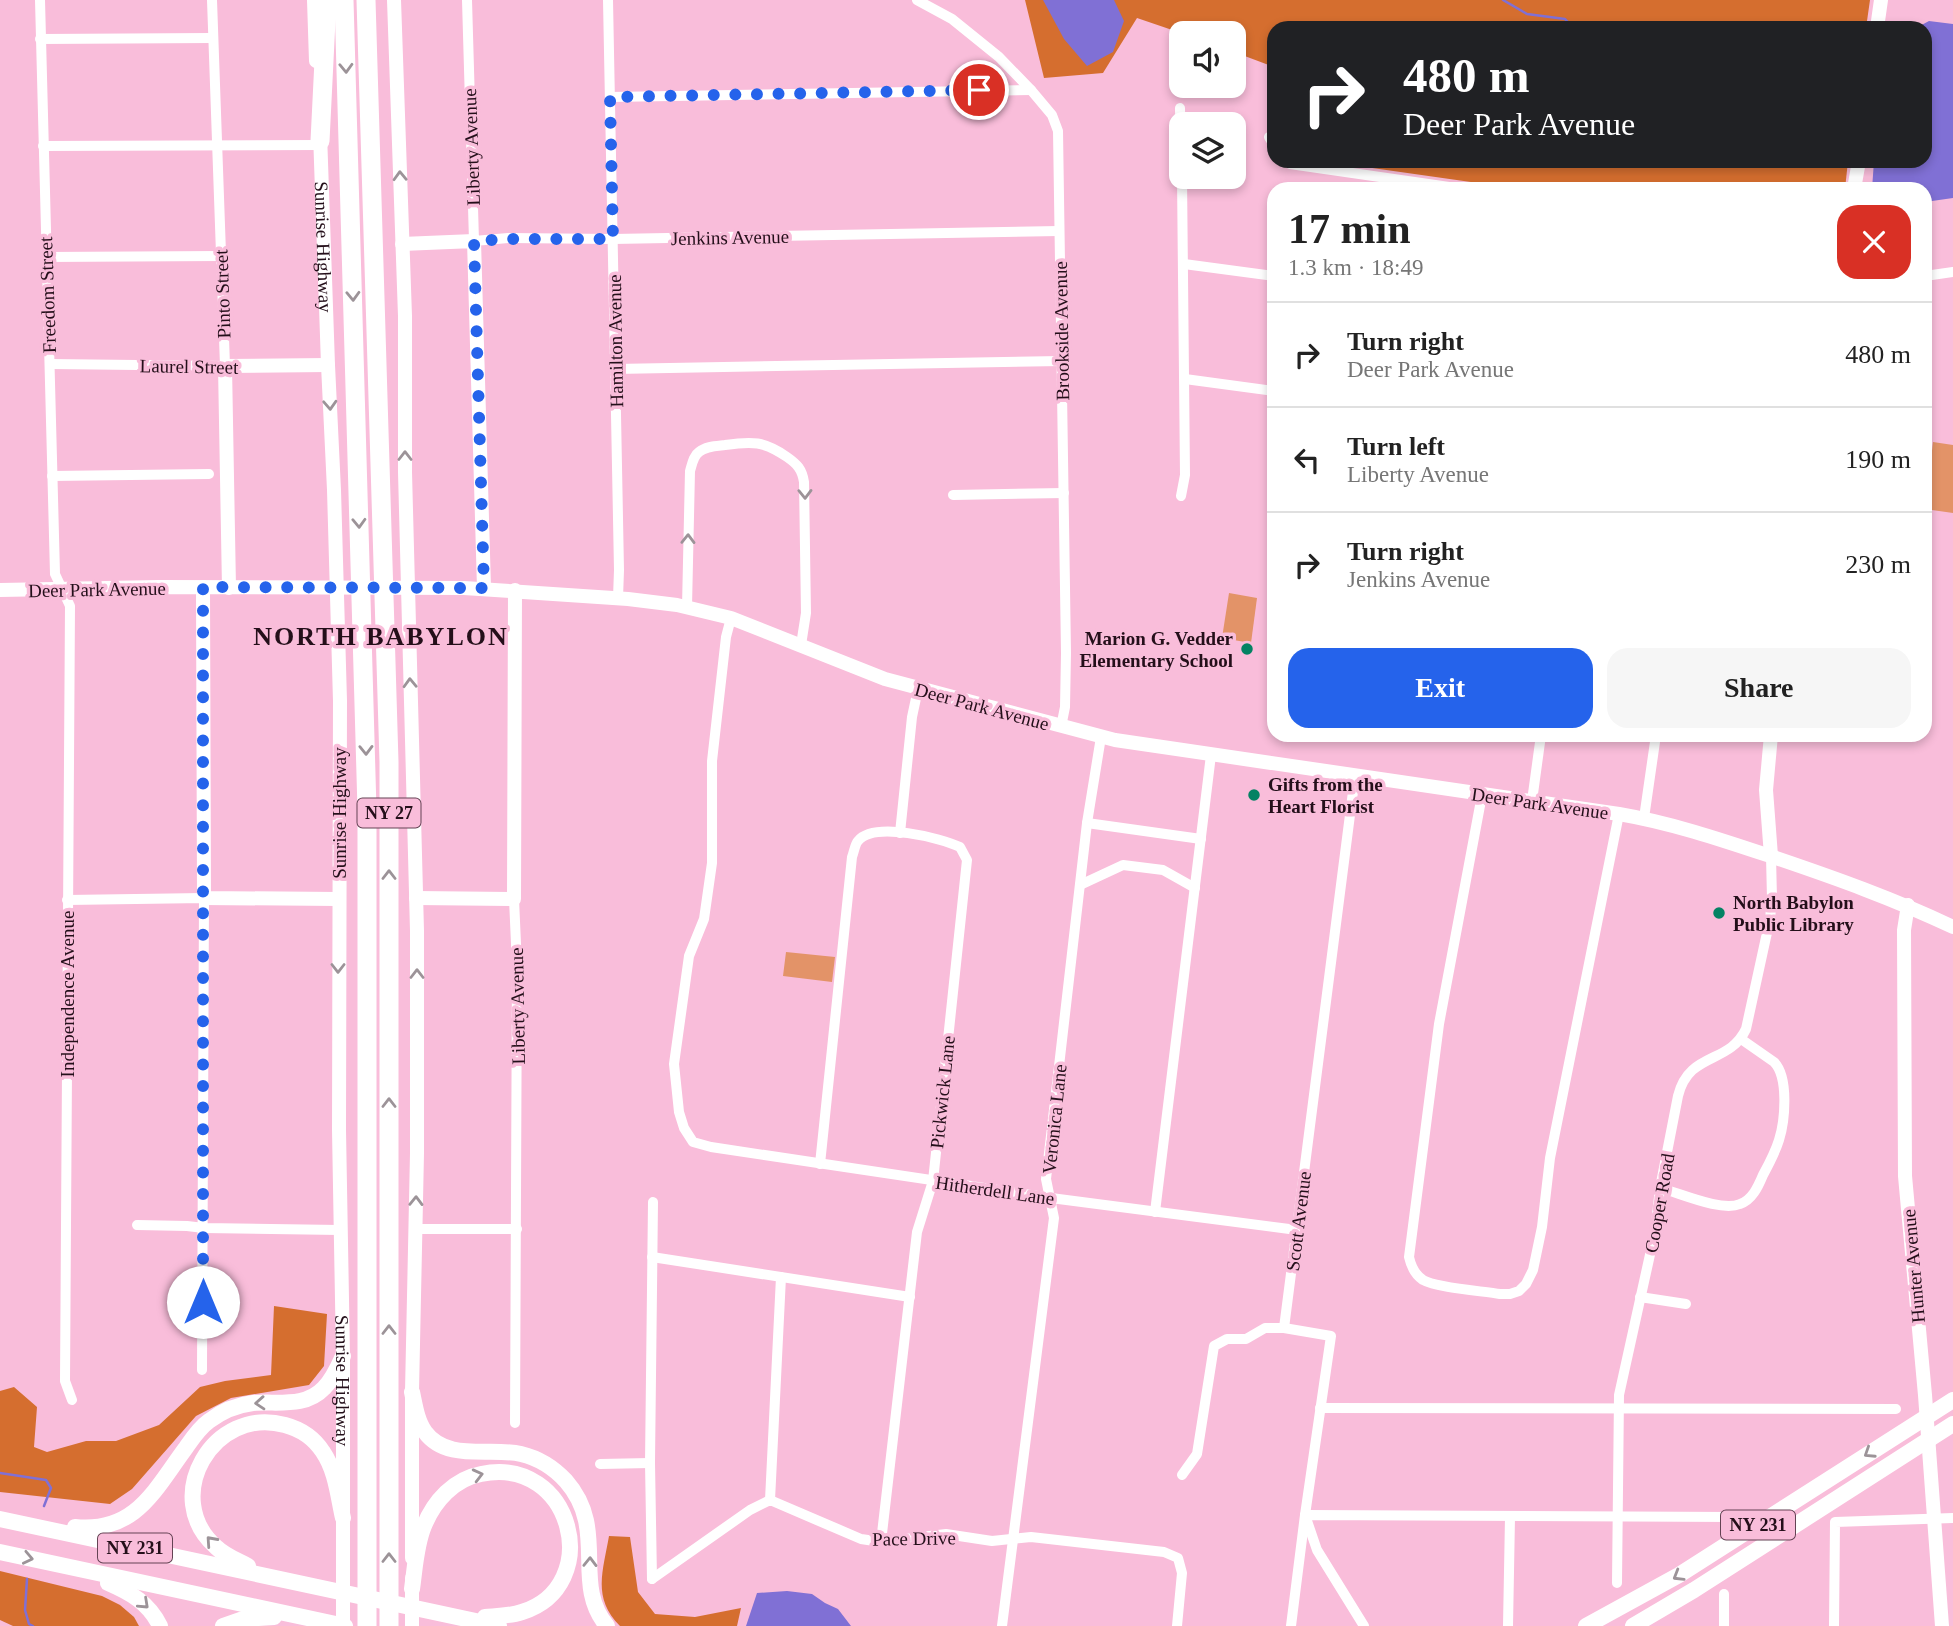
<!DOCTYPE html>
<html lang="en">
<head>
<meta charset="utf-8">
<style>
	body { margin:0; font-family:Georgia,serif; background:#f6f6f6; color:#222; height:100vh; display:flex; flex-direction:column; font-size:26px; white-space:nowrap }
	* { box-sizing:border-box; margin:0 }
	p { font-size:23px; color:#767676 }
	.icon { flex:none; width:38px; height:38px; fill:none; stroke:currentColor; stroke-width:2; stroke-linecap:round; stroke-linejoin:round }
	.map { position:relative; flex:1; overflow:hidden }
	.sheet { position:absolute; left:1267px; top:182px; width:665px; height:560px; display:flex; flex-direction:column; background:#fff; border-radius:21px; box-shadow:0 4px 10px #0003 }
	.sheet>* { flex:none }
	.top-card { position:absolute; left:1267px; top:21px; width:665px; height:147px; border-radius:21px; box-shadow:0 4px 10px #0003; background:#202124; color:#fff; overflow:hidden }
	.buttons { position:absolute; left:1169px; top:21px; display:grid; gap:14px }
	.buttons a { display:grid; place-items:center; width:77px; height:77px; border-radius:14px; background:#fff; box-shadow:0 4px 10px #0003; font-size:35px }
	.pin { position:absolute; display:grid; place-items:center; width:60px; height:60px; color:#fff; margin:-30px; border:4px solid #fff; border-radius:50%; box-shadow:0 2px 7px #0007 }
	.me { position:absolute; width:77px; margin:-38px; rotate:0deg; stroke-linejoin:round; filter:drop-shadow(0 0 5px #0008) }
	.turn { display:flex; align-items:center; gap:24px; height:147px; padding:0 21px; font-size:32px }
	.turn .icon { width:91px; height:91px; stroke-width:2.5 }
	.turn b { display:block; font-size:49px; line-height:60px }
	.round { display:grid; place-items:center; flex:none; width:74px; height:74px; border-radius:21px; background:#f6f6f6 }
	.headline { display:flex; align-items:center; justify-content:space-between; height:119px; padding:0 21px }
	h1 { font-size:42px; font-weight:600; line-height:52px }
	.action { display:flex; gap:14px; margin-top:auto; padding:14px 21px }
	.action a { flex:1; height:80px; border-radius:21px; background:#2563eb; color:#fff; font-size:28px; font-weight:600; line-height:80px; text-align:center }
	.action a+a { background:#f6f6f6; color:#222 }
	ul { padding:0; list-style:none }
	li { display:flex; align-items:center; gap:21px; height:105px; padding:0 21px; border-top:2px solid #e0e0e0 }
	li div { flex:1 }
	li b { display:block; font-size:26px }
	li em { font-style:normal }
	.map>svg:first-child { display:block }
</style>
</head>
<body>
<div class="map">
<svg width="1953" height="1626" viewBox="0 0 1953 1626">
	<rect width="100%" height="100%" fill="#f9bdda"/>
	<g fill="#e39368">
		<polygon points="1933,442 1953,445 1953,513 1925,509"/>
		<polygon points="1229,593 1257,598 1251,643 1222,638"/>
		<polygon points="786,952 835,957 832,982 783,976"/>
	</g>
	<g fill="#d56e2f">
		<polygon points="1025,0 1870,0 1866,28 1274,28 1274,67 1234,52 1234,33 1181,33 1137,18 1103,73 1044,78"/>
		<polygon points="1323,161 1848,161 1845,189 1520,189"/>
		<polygon points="274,1306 327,1314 324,1366 309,1385 231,1398 196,1416 132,1489 110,1504 0,1492 0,1391 14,1387 37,1407 34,1447 47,1452 86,1441 116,1441 159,1425 200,1387 225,1381 271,1375"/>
		<path d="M 609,1536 L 630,1537 L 638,1592 L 655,1614 L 695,1617 L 741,1608 L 737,1626 L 620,1626 C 592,1598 603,1571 609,1536 Z"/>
		<polygon points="0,1571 102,1596 120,1605 134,1617 139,1626 13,1626 0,1620"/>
	</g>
	<g fill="#8070d5">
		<polygon points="1043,0 1114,0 1124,21 1113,52 1087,66 1064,39"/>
		<polygon points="1929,21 1953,24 1953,198 1925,202 1925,189 1872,189 1874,161 1925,161 1925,28 1916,28"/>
		<polygon points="787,1591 812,1594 825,1603 838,1609 851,1626 746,1626 757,1593"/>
	</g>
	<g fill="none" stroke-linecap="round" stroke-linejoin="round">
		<g stroke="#8070d5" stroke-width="2.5">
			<polyline points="1503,0 1527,14 1565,19 1573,28"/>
			<polyline points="0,1473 46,1480 51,1488 44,1506"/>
			<polyline points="27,1579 25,1610 29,1624 33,1626"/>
		</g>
		<g stroke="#fff" stroke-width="10">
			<polyline points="40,0 55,574 70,606 65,1381 72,1400"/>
			<polyline points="467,0 474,241 508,238 613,239 1059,231"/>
			<polyline points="608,0 619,570 618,598"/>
			<polyline points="917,0 952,19 999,57 1031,90 1052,115 1058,131 1066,653 1065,707 1061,727"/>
			<polyline points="40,39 212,38"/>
			<polyline points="610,97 1031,90"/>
			<polyline points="1180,108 1181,168"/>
			<polyline points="1269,137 1274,145"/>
			<polyline points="43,146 321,145"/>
			<polyline points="1286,161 1290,164 1463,189"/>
			<polyline points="46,257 220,256"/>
			<polyline points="1184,264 1274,276"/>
			<polyline points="1925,276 1953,272"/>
			<polyline points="50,364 225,366 212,0"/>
			<polyline points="615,369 1061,361"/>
			<polyline points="1185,379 1274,391"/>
			<polyline points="52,476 209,474"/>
			<polyline points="953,495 1064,493"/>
			<polyline points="1181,496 1185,475 1182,177"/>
			<path d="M 687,607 L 690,471 C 692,465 693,456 699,452 C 706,446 716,446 725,445 C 752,441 764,441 787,457 C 797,464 802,469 804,482 L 806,613 L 801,645"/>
			<polyline points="731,618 726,637 712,761 712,863 704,919 689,956 674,1064 679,1112 684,1128 693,1142 711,1147 1051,1198 1297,1230"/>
			<path d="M 1482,795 L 1439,1024 L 1409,1257 C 1411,1266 1414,1274 1423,1280 C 1437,1288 1483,1291 1500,1294 L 1510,1294 L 1519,1291 L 1526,1284 L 1533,1270 L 1542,1227 L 1550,1158 L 1619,814"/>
			<polyline points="1532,801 1541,735"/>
			<polyline points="1644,818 1656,735"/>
			<polyline points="1087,823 1201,839"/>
			<polyline points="900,833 912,717 918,689"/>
			<polyline points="1080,885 1123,865 1163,870 1195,888"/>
			<polyline points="514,899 517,966 515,1423"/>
			<polyline points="67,900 204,898 202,1370"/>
			<path d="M 820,1164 L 852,857 C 854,852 855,844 858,841 C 874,821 941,838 960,847 L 967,860 L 933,1181 L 917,1232 L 881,1542"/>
			<path d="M 1660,1188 C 1680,1193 1721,1212 1740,1204 C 1752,1200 1758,1187 1763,1175 C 1769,1164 1775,1153 1779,1140 C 1785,1121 1789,1077 1774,1062 L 1741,1039"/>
			<polyline points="1155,1212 1211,755"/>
			<polyline points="137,1225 187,1226 204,1228 340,1230"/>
			<polyline points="416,1229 517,1229"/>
			<polyline points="652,1257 910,1297"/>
			<polyline points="1640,1297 1686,1304"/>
			<polyline points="1284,1328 1355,776"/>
			<polyline points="1320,1408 1896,1409"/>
			<polyline points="600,1464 650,1463"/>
			<polyline points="1182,1475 1197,1454 1214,1346 1227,1339 1246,1339 1265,1328 1284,1328 1331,1336 1305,1515 1291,1626"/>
			<polyline points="770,1500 781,1277"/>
			<polyline points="652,1579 750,1510 770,1500 861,1539 881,1542 946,1534 992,1541 1031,1537 1164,1552 1178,1558 1182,1573 1177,1626"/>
			<polyline points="652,1579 650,1463 653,1202"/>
			<path d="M 1617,1583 L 1619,1395 L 1655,1232 L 1660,1188 L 1678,1096 C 1689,1051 1729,1065 1746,1029 L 1770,919 L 1772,899 L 1771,856"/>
			<polyline points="1002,1626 1054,1218 1046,1179 1087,823 1101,737"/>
			<polyline points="1364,1626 1317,1550 1305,1515 1733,1517"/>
			<polyline points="1508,1626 1510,1517"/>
			<polyline points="1724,1626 1724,1594"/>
			<polyline points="1834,1626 1835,1522 1953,1518"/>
		</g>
		<g stroke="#fff" stroke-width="14">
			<polyline points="314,0 316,61"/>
			<polyline points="394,0 405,316 405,472 417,931 417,1153 412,1392 412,1558"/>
			<polyline points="1877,28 1881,0"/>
			<path id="s1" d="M 320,133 L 328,365 L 334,490 L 340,701 L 339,1130 L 343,1356 L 343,1626"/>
			<polyline points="1854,189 1859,161"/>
			<polyline points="402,244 474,241 484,588"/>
			<polyline points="203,587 204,898 338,899"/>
			<polyline points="229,588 225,366 328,365"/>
			<path d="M 0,590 L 159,587 L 464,588 L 628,599 L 677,605 L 731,618 L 885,679 L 1115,740 L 1619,814 C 1672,823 1722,840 1773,857 C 1835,878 1894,899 1953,927"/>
			<polyline points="1771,856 1766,790 1771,735"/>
			<polyline points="416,898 514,899 515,590"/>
			<polyline points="1908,905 1904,930 1905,1176 1925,1395 1942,1626"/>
			<polyline points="412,1578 412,1626"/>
		</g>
		<g stroke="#fff" stroke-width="16">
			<path d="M 412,1392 C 415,1406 417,1421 425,1432 C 447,1462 490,1447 521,1454 C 538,1458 554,1468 566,1481 C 609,1530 571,1583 607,1626"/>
			<polyline points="0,1519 499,1626"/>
			<path d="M 75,1527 C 135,1533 154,1491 185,1449 C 192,1439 199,1428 209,1421 C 222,1411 237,1405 253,1403 C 278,1401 305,1408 324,1388 C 333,1379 338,1367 343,1356"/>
			<polyline points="0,1552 345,1626"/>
			<path d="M 248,1566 C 237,1560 225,1556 216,1547 C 160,1498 213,1405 285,1425 C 300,1429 314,1438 323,1452 C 336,1471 338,1496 343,1518"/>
			<path d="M 108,1583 C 131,1593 149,1603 160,1626"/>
			<path d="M 412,1589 C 415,1568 416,1545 424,1526 C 434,1501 454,1479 481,1474 C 573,1455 605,1586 522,1612 C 510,1616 497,1616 485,1617"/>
			<polyline points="223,1626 243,1619 274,1617"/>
			<polyline points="1586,1626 1679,1575 1953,1400"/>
			<polyline points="1633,1626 1694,1590 1953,1424"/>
		</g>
		<g stroke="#fff" stroke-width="19">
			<polyline points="344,0 367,810 367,1626"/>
			<polyline points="366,0 389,762 389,1626"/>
			<polyline points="320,141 327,0"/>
		</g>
	</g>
	<defs><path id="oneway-chevron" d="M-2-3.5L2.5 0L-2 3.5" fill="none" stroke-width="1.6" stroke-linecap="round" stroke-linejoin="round" transform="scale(1.75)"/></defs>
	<g stroke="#9c9398">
		<use href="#oneway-chevron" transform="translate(346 68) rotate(88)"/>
		<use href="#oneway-chevron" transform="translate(400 176) rotate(-92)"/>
		<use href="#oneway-chevron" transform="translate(353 296) rotate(88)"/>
		<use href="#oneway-chevron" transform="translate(330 405) rotate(87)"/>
		<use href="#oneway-chevron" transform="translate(405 456) rotate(-90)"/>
		<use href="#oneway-chevron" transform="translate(805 494) rotate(89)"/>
		<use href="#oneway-chevron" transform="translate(359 523) rotate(88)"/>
		<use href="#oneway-chevron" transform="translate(688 539) rotate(-89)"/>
		<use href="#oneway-chevron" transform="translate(410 683) rotate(-92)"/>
		<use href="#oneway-chevron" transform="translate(366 750) rotate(89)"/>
		<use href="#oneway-chevron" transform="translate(389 875) rotate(-90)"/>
		<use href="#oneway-chevron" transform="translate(338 968) rotate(90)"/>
		<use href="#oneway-chevron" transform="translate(417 974) rotate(-90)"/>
		<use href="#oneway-chevron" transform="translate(389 1103) rotate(-90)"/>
		<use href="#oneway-chevron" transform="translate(416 1201) rotate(-89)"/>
		<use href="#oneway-chevron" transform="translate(389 1330) rotate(-90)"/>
		<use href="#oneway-chevron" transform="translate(260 1403) rotate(176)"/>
		<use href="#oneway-chevron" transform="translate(1869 1453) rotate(147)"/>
		<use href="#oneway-chevron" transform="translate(478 1475) rotate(-14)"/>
		<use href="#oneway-chevron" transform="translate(211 1541) rotate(-132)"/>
		<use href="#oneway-chevron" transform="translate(28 1558) rotate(12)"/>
		<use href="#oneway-chevron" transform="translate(389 1558) rotate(-90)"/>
		<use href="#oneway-chevron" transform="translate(590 1562) rotate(-89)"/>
		<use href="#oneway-chevron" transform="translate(1678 1576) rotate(149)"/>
		<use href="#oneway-chevron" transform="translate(144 1604) rotate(43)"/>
	</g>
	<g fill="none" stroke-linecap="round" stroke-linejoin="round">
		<polyline stroke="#2563eb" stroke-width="12" stroke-dasharray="0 21.6" points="203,1302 203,587 484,588 474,241 508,239 613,239 610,97 979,90"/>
	</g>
	<g fill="#048263" stroke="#f9bdda" stroke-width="2.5">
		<circle cx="1247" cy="649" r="7"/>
		<circle cx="1254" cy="795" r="7"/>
		<circle cx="1719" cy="913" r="7"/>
	</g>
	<g text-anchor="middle" stroke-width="7" stroke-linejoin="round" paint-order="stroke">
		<g fill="#f9bdda" stroke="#644354" stroke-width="2">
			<rect x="357.5" y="798.5" width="63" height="29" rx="5"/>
			<rect x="1721" y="1510.5" width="74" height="29" rx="5"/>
			<rect x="98" y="1533.5" width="74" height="29" rx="5"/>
		</g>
		<g font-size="18" font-weight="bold" fill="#240f1a">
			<text x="389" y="819">NY 27</text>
			<text x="1758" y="1531">NY 231</text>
			<text x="135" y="1554">NY 231</text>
		</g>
		<g font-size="19" fill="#240f1a" stroke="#f9bdda">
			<text transform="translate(471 147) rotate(-92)" y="7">Liberty Avenue</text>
			<text transform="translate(730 237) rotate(-1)" y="7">Jenkins Avenue</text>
			<text dy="7" stroke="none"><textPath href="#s1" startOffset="114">Sunrise Highway</textPath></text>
			<text transform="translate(222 294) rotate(-92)" y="7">Pinto Street</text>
			<text transform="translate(47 295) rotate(-92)" y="7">Freedom Street</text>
			<text transform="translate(1061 331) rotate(-91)" y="7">Brookside Avenue</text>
			<text transform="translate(615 341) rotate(-91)" y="7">Hamilton Avenue</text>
			<text transform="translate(189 366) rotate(1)" y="7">Laurel Street</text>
			<text transform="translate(97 589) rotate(-1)" y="7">Deer Park Avenue</text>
			<text transform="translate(982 706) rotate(15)" y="7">Deer Park Avenue</text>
			<text transform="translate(1540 803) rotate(8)" y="7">Deer Park Avenue</text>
			<text transform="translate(339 813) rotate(-90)" y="7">Sunrise Highway</text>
			<text transform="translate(67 994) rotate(-90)" y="7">Independence Avenue</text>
			<text transform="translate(517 1006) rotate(-91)" y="7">Liberty Avenue</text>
			<text transform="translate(942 1092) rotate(-84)" y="7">Pickwick Lane</text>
			<text transform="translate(1054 1119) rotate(-84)" y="7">Veronica Lane</text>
			<text transform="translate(995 1190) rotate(8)" y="7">Hitherdell Lane</text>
			<text transform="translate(1659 1203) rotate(-80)" y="7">Cooper Road</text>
			<text transform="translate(1298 1221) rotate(-83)" y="7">Scott Avenue</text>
			<text transform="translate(1913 1266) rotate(-95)" y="7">Hunter Avenue</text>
			<text dy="7" stroke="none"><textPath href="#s1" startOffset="1248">Sunrise Highway</textPath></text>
			<text transform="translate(914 1538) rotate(-1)" y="7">Pace Drive</text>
		</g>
		<g font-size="19" font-weight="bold" fill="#240f1a" stroke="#f9bdda" text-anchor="start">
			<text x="1233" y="645" text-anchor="end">Marion G. Vedder<tspan x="1233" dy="22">Elementary School</tspan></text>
			<text x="1268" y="791">Gifts from the<tspan x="1268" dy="22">Heart Florist</tspan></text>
			<text x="1733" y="909">North Babylon<tspan x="1733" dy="22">Public Library</tspan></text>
		</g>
		<g font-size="26" font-weight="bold" letter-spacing="2" fill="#240f1a" stroke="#f9bdda">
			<text x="381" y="645">NORTH BABYLON</text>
		</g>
	</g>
</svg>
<div class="buttons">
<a><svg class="icon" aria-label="sound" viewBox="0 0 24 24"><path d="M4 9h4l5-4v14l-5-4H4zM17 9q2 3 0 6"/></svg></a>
<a><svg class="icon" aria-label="layers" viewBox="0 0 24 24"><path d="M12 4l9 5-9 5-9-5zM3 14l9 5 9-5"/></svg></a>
</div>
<div class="pin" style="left:979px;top:90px;background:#d93025"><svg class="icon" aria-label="arrive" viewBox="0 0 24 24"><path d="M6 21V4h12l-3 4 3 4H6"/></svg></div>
<svg class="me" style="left:203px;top:1302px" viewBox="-20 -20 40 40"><circle r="19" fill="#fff"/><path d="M0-13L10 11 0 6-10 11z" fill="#2563eb"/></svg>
<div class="top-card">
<div class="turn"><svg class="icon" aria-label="right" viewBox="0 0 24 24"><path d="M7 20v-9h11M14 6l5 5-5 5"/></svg><div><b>480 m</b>Deer Park Avenue</div></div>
</div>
<section class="sheet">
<div class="headline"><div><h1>17 min</h1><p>1.3 km · 18:49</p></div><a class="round" style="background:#d93025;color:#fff"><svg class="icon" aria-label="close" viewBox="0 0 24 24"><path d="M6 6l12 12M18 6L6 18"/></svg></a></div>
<ul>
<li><svg class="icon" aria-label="right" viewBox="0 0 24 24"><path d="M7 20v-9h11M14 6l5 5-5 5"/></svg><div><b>Turn right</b><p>Deer Park Avenue</p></div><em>480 m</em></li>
<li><svg class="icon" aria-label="left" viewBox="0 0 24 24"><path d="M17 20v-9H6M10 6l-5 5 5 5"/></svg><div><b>Turn left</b><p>Liberty Avenue</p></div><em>190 m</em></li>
<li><svg class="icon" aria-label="right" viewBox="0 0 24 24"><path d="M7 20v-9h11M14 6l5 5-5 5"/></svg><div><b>Turn right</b><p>Jenkins Avenue</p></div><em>230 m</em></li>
</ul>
<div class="action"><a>Exit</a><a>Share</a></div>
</section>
</div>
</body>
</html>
